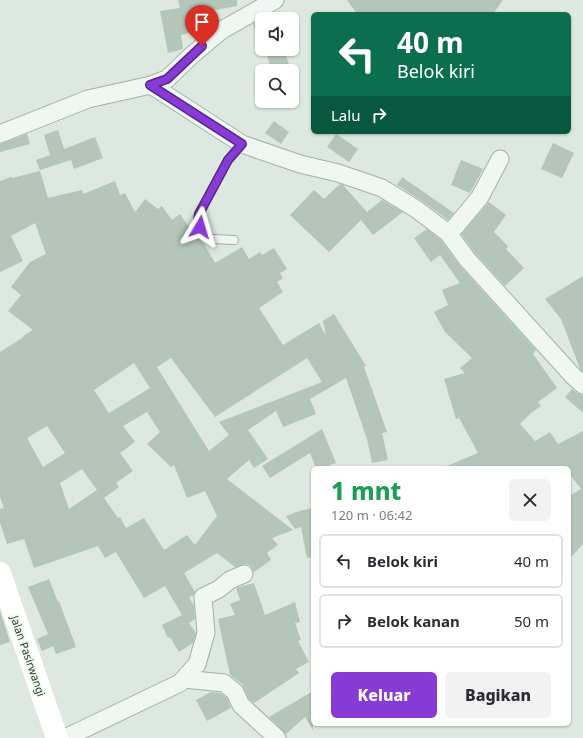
<!DOCTYPE html>
<html lang="id">
<head>
<meta charset="utf-8">
<style>
	body { margin:0; font-family:"Noto Sans",sans-serif; background:#f2f2f3; color:#2b2b33; height:100vh; display:flex; flex-direction:column; font-size:15px; white-space:nowrap }
	* { box-sizing:border-box; margin:0 }
	p { font-size:13px; color:#7c7c81 }
	.icon { flex:none; width:22px; height:22px; fill:none; stroke:currentColor; stroke-width:2; stroke-linecap:round; stroke-linejoin:round }
	.map { position:relative; flex:1; overflow:hidden }
	.side { position:absolute; left:311px; top:466px; width:260px; height:260px; display:flex; flex-direction:column; background:#fff; border-radius:6px; box-shadow:0 1px 3px #0004 }
	.side>* { flex:none }
	.top-card { position:absolute; left:311px; top:12px; width:260px; height:122px; border-radius:6px; box-shadow:0 1px 3px #0004; background:#0b6e4f; color:#fff; overflow:hidden }
	.buttons { position:absolute; left:255px; top:12px; display:grid; gap:8px }
	.buttons a { display:grid; place-items:center; width:44px; height:44px; border-radius:6px; background:#fff; box-shadow:0 1px 3px #0004; font-size:20px }
	.pin { position:absolute; display:grid; place-items:center; width:34px; height:34px; color:#fff; margin:-41px -17px; border-radius:50% 50% 50% 0; rotate:-45deg; box-shadow:0 0 4px #0007 }
	.pin .icon { rotate:45deg }
	.me { position:absolute; width:44px; margin:-22px; rotate:7deg; stroke-linejoin:round; filter:drop-shadow(0 0 3px #0008) }
	.turn { display:flex; align-items:center; gap:14px; height:84px; padding:0 20px; font-size:18px }
	.turn .icon { width:52px; height:52px; stroke-width:2.5 }
	.turn b { display:block; font-size:28px; line-height:34px }
	.then { display:flex; align-items:center; height:38px; padding:0 20px; background:#0003; gap:8px; font-size:15px }
	.round { display:grid; place-items:center; flex:none; width:42px; height:42px; border-radius:6px; background:#f2f2f3 }
	.head { display:flex; align-items:center; justify-content:space-between; height:68px; padding:0 20px }
	h1 { font-size:24px; font-weight:800; line-height:30px; color:#1e9e55 }
	.button { display:flex; gap:8px; margin-top:auto; padding:8px 20px }
	.button a { flex:1; height:46px; border-radius:6px; background:#883ad5; color:#fff; font-size:16px; font-weight:800; line-height:46px; text-align:center }
	.button a+a { background:#f2f2f3; color:#2b2b33 }
	ul { padding:0; list-style:none }
	li { display:flex; align-items:center; gap:12px; height:54px; margin:0 8px 6px; padding:0 12px; border:2px solid #e1e1e2; border-radius:6px }
	li div { flex:1 }
	li b { display:block; font-size:15px }
	li em { font-style:normal }
	.map>svg:first-child { display:block }
</style>
</head>
<body>
<div class="map">
<svg width="583" height="738" viewBox="0 0 583 738">
	<rect width="100%" height="100%" fill="#dde8e0"/>
	<g fill="#b4c5b9" fill-rule="evenodd">
		<polygon points="178,0 237,0 237,6 210,11 213,24 208,28 181,35 183,49 168,53 160,11 180,8"/>
		<polygon points="347,0 503,0 493,14 357,14"/>
		<polygon points="274,12 276,19 262,19 262,43 260,43 253,24"/>
		<polygon points="265,49 284,49 291,71 272,71"/>
		<polygon points="274,121 289,132 281,144 265,133"/>
		<polygon points="58,130 64,149 95,137 103,158 74,169 71,160 40,170 36,160 50,155 44,135"/>
		<polygon points="27,134 30,144 0,152 0,144"/>
		<polygon points="336,134 358,149 349,162 327,147"/>
		<polygon points="553,143 574,153 562,178 541,169"/>
		<polygon points="461,160 483,169 470,193 451,185"/>
		<path d="M 40,171 L 48,198 L 82,190 L 83,194 L 115,181 L 120,195 L 125,193 L 135,212 L 145,199 L 158,209 L 162,206 L 172,220 L 180,214 L 197,239 L 199,238 L 203,242 L 215,263 L 242,247 L 249,259 L 260,252 L 262,255 L 274,248 L 287,269 L 280,273 L 283,278 L 277,282 L 283,292 L 259,308 L 283,345 L 319,323 L 326,336 L 323,321 L 334,314 L 366,366 L 364,367 L 387,432 L 382,433 L 388,460 L 372,463 L 367,439 L 346,378 L 310,399 L 316,414 L 283,427 L 276,411 L 248,430 L 268,459 L 254,468 L 249,460 L 227,479 L 293,530 L 272,538 L 278,545 L 267,553 L 271,560 L 254,572 L 250,566 L 246,564 L 235,567 L 217,553 L 184,573 L 195,592 L 194,595 L 189,597 L 194,606 L 195,619 L 189,623 L 196,633 L 193,643 L 179,652 L 170,637 L 168,638 L 162,625 L 182,615 L 165,586 L 144,598 L 116,552 L 105,558 L 98,546 L 34,568 L 24,539 L 7,544 L 0,523 L 0,509 L 4,508 L 0,497 L 0,352 L 24,337 L 23,336 L 33,330 L 8,311 L 21,295 L 11,287 L 30,262 L 46,254 L 35,223 L 11,236 L 23,261 L 0,272 L 0,181 L 11,177 L 12,178 ZM 171,358 L 215,417 L 307,358 L 322,382 L 219,422 L 229,435 L 209,451 L 157,367 ZM 134,363 L 150,388 L 109,413 L 94,390 ZM 147,412 L 160,432 L 147,444 L 171,467 L 174,465 L 187,498 L 205,491 L 217,516 L 195,545 L 187,535 L 164,550 L 144,518 L 126,528 L 120,517 L 118,518 L 104,498 L 119,487 L 116,483 L 133,471 L 120,453 L 135,442 L 123,426 ZM 47,426 L 65,453 L 43,467 L 27,438 ZM 82,469 L 97,490 L 69,509 L 60,483 Z"/>
		<polygon points="402,177 454,213 448,220 422,201 397,185"/>
		<polygon points="340,184 343,185 367,212 382,200 403,212 373,235 361,220 329,252 290,215 314,190 324,199"/>
		<polygon points="489,202 506,215 494,232 508,246 506,249 524,268 505,286 475,253 461,234"/>
		<polygon points="427,229 441,240 460,266 536,350 533,354 557,388 538,402 541,406 531,413 520,424 535,441 550,432 558,444 583,431 583,544 569,559 569,496 581,489 569,473 569,468 442,468 478,453 459,418 456,419 444,379 465,373 460,368 472,358 445,332 434,312 448,305 442,290 460,283 440,255 431,262 414,238"/>
		<polygon points="583,276 583,372 580,369 561,319 545,299"/>
		<polygon points="572,389 577,393 583,395 583,413 565,397"/>
		<polygon points="322,429 336,463 322,468 316,468 310,453 270,478 262,466"/>
		<polygon points="313,508 313,557 307,558 301,527 295,529 286,516 299,511"/>
		<polygon points="49,579 58,602 59,601 76,647 56,654 53,646 42,651 37,639 48,634 28,587"/>
		<polygon points="254,583 265,615 295,602 300,622 295,623 301,640 298,641 309,662 296,669 299,673 254,703 249,699 242,684 230,675 218,619 235,615 230,604 240,600 236,588"/>
		<polygon points="0,611 10,642 0,645"/>
		<polygon points="313,691 313,730 305,717 286,734 269,717"/>
		<polygon points="211,692 220,693 227,698 231,708 207,721 196,700"/>
	</g>
	<g fill="none" stroke-linecap="round" stroke-linejoin="round">
		<defs>
			<path id="lane" d="M 234,240 C 228,239 213,240 208,238 C 200,234 197,221 199,214 L 228,160 L 242,144"/>
			<g id="street">
				<polyline points="151,85 167,79 192,55 222,30 275,0"/>
				<polyline points="0,134 88,99 151,85 242,144 300,164 338,173 382,188 416,209 448,233 467,259 573,376 583,385"/>
				<polyline points="448,233 456,226 480,197 500,159"/>
				<polyline points="184,679 224,683 235,692 241,705 277,738"/>
				<polyline points="65,738 180,683 197,664 206,633 203,597 219,589 230,580 244,574"/>
			</g>
		</defs>
		<use href="#lane" stroke="#a2b2a7" stroke-width="10"/>
		<use href="#street" stroke="#a2b2a7" stroke-width="19"/>
		<use href="#lane" stroke="#f0f6f2" stroke-width="8"/>
		<use href="#street" stroke="#f0f6f2" stroke-width="17"/>
		<polyline stroke="#fff" stroke-width="22" points="0,573 57,738"/>
	</g>
	<g fill="none" stroke-linecap="round" stroke-linejoin="round">
		<defs>
			<polyline id="route" points="200,227 198,220 199,214 228,160 242,144 150,85 167,79 202,46"/>
		</defs>
		<use href="#route" stroke="#58268a" stroke-width="10"/>
		<use href="#route" stroke="#883ad5" stroke-width="7"/>
	</g>
	<g text-anchor="middle" stroke-width="3" stroke-linejoin="round" paint-order="stroke">
		<g font-size="11" fill="#26402d" stroke="#edf6ef">
			<text transform="translate(28 656) rotate(71)" y="4">Jalan Pasirwangi</text>
		</g>
	</g>
</svg>
<div class="buttons">
<a><svg class="icon" aria-label="sound" viewBox="0 0 24 24"><path d="M4 9h4l5-4v14l-5-4H4zM17 9q2 3 0 6"/></svg></a>
<a><svg class="icon" aria-label="search" viewBox="0 0 24 24"><circle cx="10" cy="10" r="6"/><path d="M15 15l6 6"/></svg></a>
</div>
<div class="pin" style="left:202px;top:46px;background:#d93025"><svg class="icon" aria-label="arrive" viewBox="0 0 24 24"><path d="M6 21V4h12l-3 4 3 4H6"/></svg></div>
<svg class="me" style="left:200px;top:227px" viewBox="-20 -20 40 40"><path d="M0-17L14 15 0 8-14 15z" fill="#883ad5" stroke="#fff" stroke-width="4"/></svg>
<div class="top-card">
<div class="turn"><svg class="icon" aria-label="left" viewBox="0 0 24 24"><path d="M17 20v-9H6M10 6l-5 5 5 5"/></svg><div><b>40 m</b>Belok kiri</div></div>
<div class="then">Lalu<svg class="icon" aria-label="right" viewBox="0 0 24 24"><path d="M7 20v-9h11M14 6l5 5-5 5"/></svg></div>
</div>
<section class="side">
<div class="head"><div><h1>1 mnt</h1><p>120 m · 06:42</p></div><a class="round"><svg class="icon" aria-label="close" viewBox="0 0 24 24"><path d="M6 6l12 12M18 6L6 18"/></svg></a></div>
<ul>
<li><svg class="icon" aria-label="left" viewBox="0 0 24 24"><path d="M17 20v-9H6M10 6l-5 5 5 5"/></svg><div><b>Belok kiri</b></div><em>40 m</em></li>
<li><svg class="icon" aria-label="right" viewBox="0 0 24 24"><path d="M7 20v-9h11M14 6l5 5-5 5"/></svg><div><b>Belok kanan</b></div><em>50 m</em></li>
</ul>
<div class="button"><a>Keluar</a><a>Bagikan</a></div>
</section>
</div>
</body>
</html>
